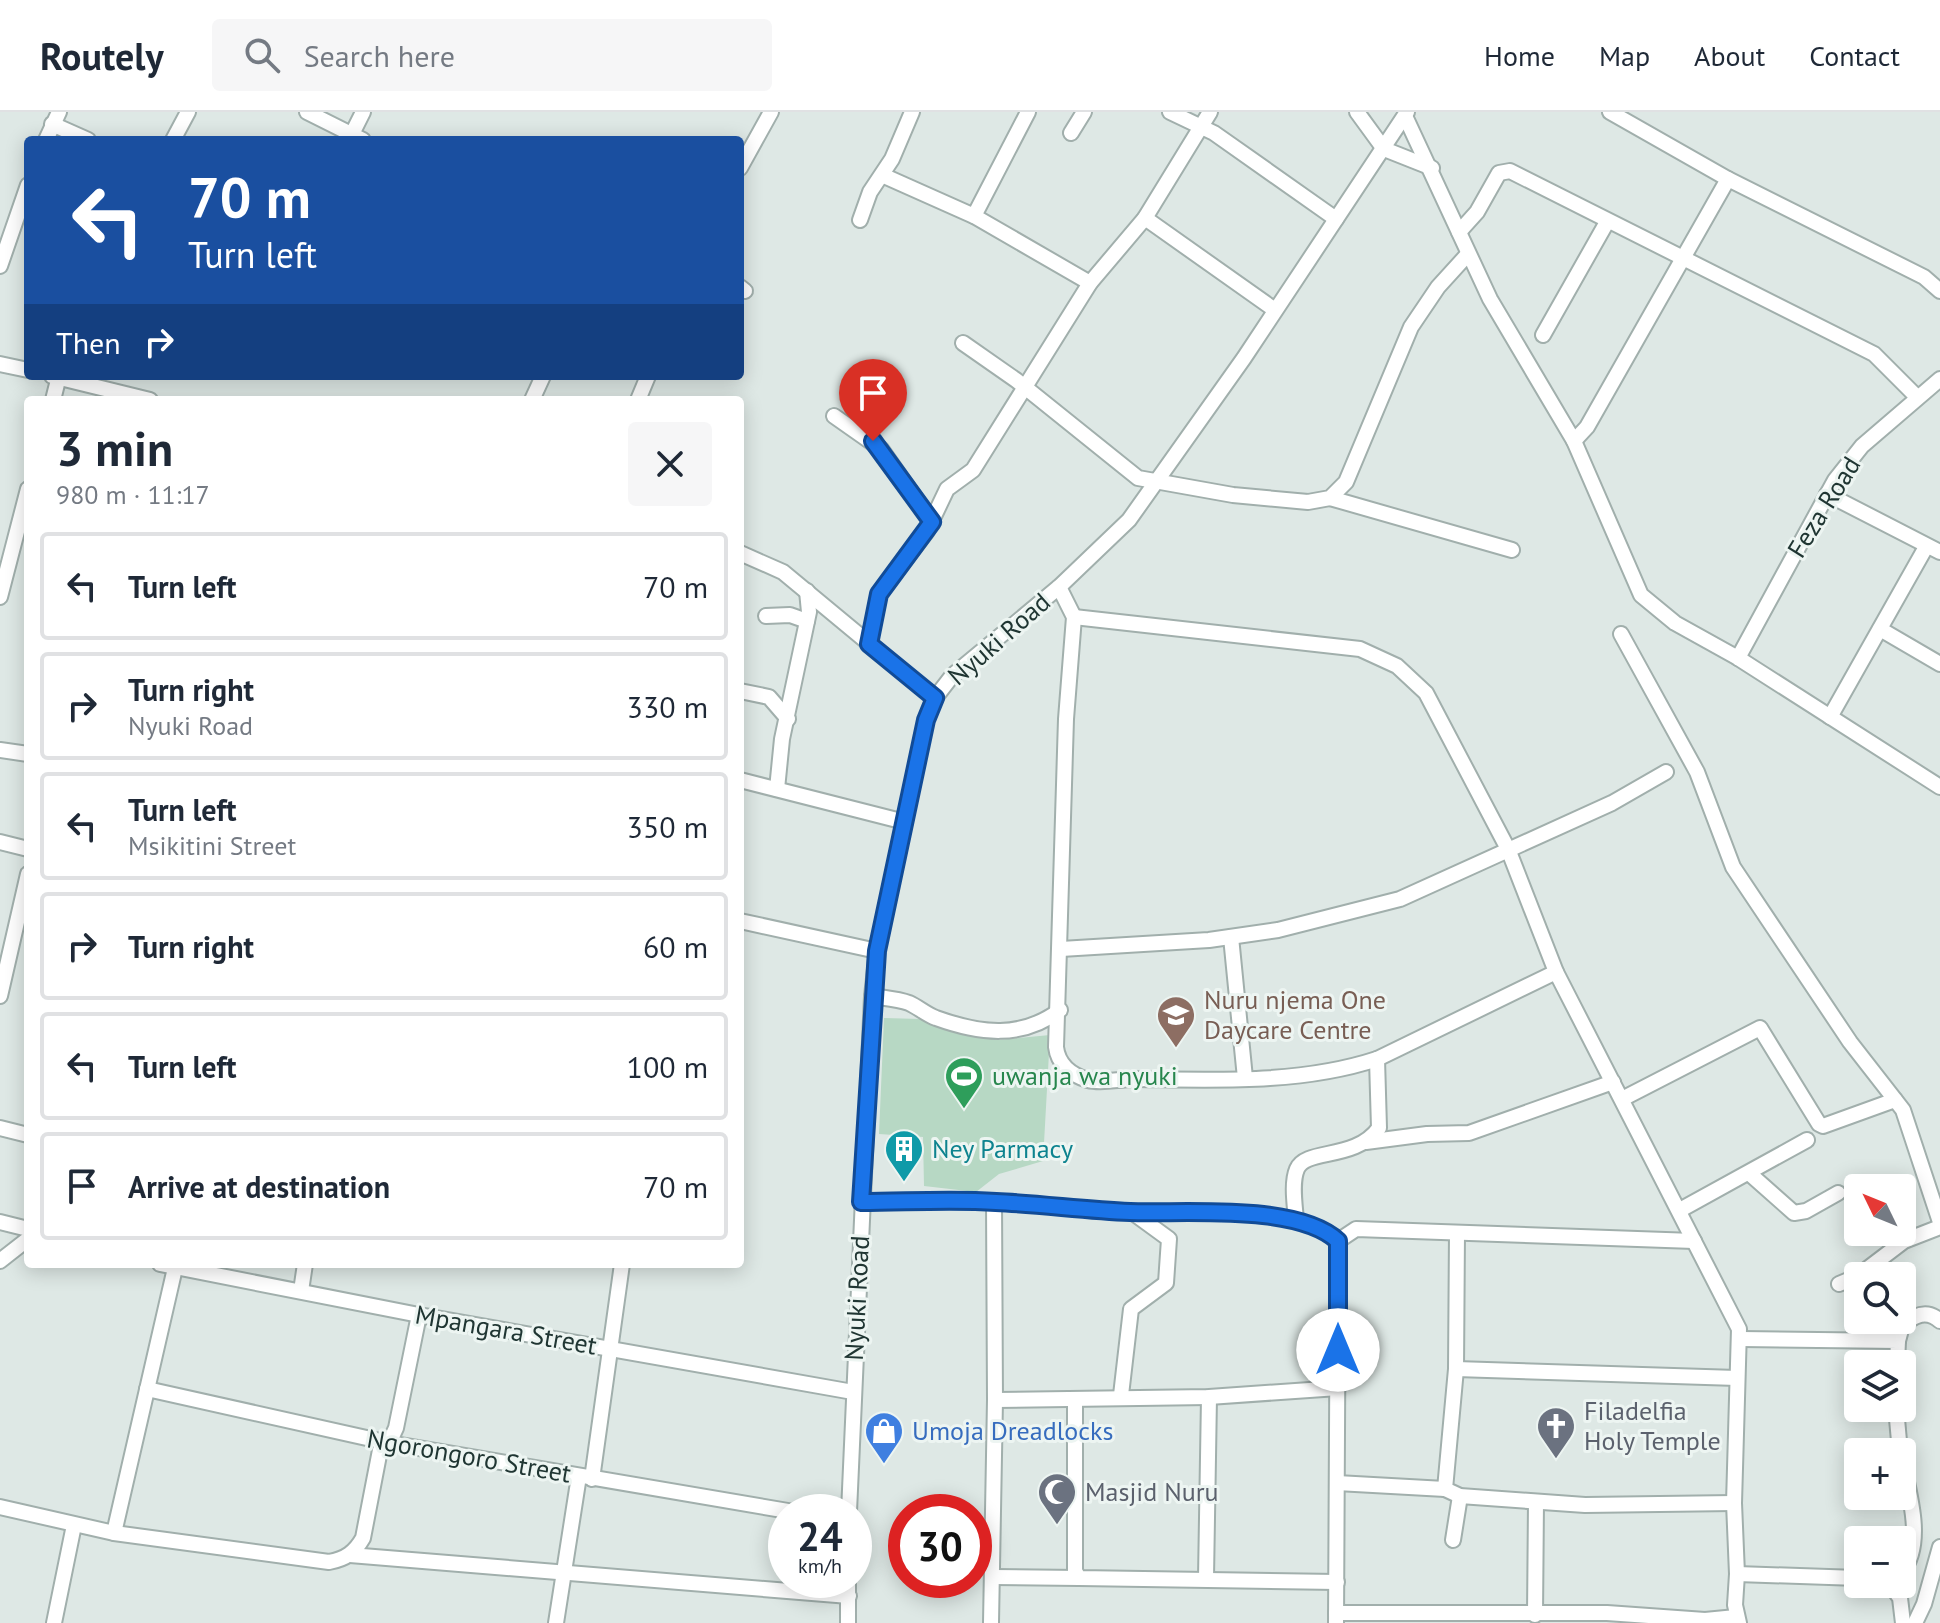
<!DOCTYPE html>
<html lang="en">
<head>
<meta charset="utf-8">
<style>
	body { margin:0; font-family:"PT Sans",sans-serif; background:#f6f6f7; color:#1f2937; height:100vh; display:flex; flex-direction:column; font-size:30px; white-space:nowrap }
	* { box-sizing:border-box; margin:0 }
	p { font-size:26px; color:#747a83 }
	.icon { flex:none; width:44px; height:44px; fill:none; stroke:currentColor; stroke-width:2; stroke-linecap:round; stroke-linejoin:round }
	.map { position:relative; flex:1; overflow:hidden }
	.details { position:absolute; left:24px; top:284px; width:720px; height:872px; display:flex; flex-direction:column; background:#fff; border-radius:8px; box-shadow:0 4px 20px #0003 }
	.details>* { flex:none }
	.banner { position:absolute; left:24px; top:24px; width:720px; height:244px; border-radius:8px; box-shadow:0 4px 20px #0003; background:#1a4fa0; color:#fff; overflow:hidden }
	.needle { width:52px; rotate:313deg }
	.tools { position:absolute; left:1844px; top:1062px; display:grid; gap:16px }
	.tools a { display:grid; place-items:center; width:72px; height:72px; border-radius:8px; background:#fff; box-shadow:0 4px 20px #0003; font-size:40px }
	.speed { position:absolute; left:768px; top:1382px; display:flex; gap:16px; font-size:40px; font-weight:700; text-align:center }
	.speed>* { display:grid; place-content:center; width:104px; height:104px; border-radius:50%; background:#fff; box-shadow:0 4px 20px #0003; line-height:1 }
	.speed small { font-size:20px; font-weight:400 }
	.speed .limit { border:12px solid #d22; background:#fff; color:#111 }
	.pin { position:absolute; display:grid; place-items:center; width:68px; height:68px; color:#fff; margin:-82px -34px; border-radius:50% 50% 50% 0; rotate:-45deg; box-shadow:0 0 8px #0007 }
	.pin .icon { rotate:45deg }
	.me { position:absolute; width:88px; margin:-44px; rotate:0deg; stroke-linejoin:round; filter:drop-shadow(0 0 6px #0008) }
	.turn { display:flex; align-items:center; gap:28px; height:168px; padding:0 32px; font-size:36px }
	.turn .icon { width:104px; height:104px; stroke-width:2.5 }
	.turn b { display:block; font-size:56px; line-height:68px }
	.then { display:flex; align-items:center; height:76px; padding:0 32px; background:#0003; gap:16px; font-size:30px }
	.round { display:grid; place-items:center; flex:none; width:84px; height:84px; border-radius:8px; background:#f6f6f7 }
	.headline { display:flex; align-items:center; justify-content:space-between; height:136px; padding:0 32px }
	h1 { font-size:48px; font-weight:700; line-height:60px }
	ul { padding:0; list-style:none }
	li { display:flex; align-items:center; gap:24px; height:108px; margin:0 16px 12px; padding:0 16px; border:4px solid #e0e1e3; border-radius:8px }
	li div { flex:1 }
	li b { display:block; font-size:30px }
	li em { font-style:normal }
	header { display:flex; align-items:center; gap:48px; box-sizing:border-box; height:112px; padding:0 40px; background:#fff; border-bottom:2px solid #e0e1e3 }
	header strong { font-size:38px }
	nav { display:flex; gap:44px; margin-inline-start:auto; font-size:28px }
	.search { width:560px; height:72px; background:#f6f6f7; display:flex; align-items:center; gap:20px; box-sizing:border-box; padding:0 28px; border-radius:8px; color:#747a83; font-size:30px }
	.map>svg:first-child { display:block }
</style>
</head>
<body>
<header>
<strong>Routely</strong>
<div class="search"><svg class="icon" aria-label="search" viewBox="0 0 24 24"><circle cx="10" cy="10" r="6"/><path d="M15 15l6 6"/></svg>Search here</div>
<nav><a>Home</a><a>Map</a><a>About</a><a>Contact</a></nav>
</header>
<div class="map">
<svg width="1940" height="1511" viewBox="0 0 1940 1511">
	<rect width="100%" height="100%" fill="#dee8e5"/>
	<polygon fill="#b7d8c4" points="884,906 921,907 998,928 1050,923 1043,1049 999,1062 976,1080 924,1074 923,1025 879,1022"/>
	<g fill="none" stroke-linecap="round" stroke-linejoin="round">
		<defs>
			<g id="minor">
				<polyline points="307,0 363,28"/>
				<polyline points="1170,0 1214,21 1336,107"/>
				<polyline points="1357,0 1384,37 1432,56"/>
				<polyline points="1610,0 1728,67 1924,165 1940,179"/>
				<polyline points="1405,4 1490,187 1574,329 1641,483 1675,511 1738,546 1940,675"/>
				<polyline points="52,12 88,28"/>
				<polyline points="1071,21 1084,0"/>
				<polyline points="352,22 363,0"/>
				<polyline points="46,28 59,0"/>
				<polyline points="173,28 188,0"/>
				<polyline points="740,56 771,0"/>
				<polyline points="882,63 974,104 1090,171"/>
				<polyline points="974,104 1028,0"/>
				<polyline points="1145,106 1275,198"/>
				<polyline points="860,108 870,80 892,47 912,0"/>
				<polyline points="1459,120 1477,100 1499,61 1510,59 1874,242 1917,285"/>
				<polyline points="0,154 28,73"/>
				<polyline points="740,175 745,179"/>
				<polyline points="1543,223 1607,110"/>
				<polyline points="963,231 1016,268 1138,366 1233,383 1308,390 1330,386 1346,370 1411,215 1438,175 1468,142"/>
				<polyline points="0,252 28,258"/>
				<polyline points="52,264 150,288"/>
				<polyline points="53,288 59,264"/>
				<polyline points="532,288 543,264"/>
				<polyline points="638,288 648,264"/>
				<polyline points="834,304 881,337 932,410"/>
				<polyline points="1574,329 1587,315 1728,67"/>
				<polyline points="1827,382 1940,440"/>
				<polyline points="1330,386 1512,438"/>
				<polyline points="740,441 783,460 935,586"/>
				<path d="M 1059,475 L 1074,505 L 1066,607 L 1056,935 C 1058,952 1071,963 1088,968 C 1103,972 1122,966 1138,967 C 1217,968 1301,972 1377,947 L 1556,860"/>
				<polyline points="0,485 28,377"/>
				<polyline points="766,504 790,503 807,509"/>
				<polyline points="1074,505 1360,537 1397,554 1426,581 1508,737 1556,860 1739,1217 1734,1391 1737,1462 1735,1493 1739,1511"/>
				<polyline points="1880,517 1940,552"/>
				<polyline points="1621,522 1697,660 1733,755 1850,930 1903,998 1940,1110"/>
				<polyline points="869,532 879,482 927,419 947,377 973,358 1090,171 1145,106 1210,0"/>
				<polyline points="1738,546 1835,368 1862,334 1940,267"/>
				<polyline points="740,579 769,585 788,607"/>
				<polyline points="1830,605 1926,435"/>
				<polyline points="0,638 28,642"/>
				<polyline points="740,668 905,710"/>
				<polyline points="777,677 782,627 809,500 807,479"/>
				<polyline points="0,730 28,737"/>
				<polyline points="740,809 877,839"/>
				<polyline points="1231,825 1245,966"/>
				<polyline points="1061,837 1209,828 1278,818 1400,787 1612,691 1666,660"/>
				<polyline points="0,884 28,762"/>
				<path d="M 872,884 C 884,886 898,887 909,891 C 918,895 927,903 936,906 C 980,922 1022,927 1060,898"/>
				<polyline points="1622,987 1760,916 1819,1012 1823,1014 1895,988"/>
				<polyline points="0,1016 28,1023"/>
				<polyline points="1366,1030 1427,1022 1469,1021 1613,970"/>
				<polyline points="1750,1062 1794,1101 1806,1099 1838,1081"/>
				<path d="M 861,1090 C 906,1090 951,1087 996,1090 C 1040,1092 1085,1098 1130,1100 C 1183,1102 1297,1091 1338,1129"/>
				<polyline points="1680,1098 1807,1028"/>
				<path d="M 1296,1108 C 1295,1094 1291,1071 1297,1057 C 1306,1036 1355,1049 1379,1016 L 1377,947"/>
				<polyline points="0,1110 28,1117"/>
				<polyline points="1457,1121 1456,1257 1445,1377 1460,1384 1585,1393 1734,1391"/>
				<polyline points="0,1149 28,1127"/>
				<polyline points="160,1152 419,1203 853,1280"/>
				<polyline points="1858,1164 1904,1129 1940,1115"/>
				<polyline points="1839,1172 1858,1164"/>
				<polyline points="301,1179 305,1152"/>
				<polyline points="1741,1227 1898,1229 1897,1252"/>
				<path d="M 1898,1229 L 1902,1214 C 1914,1203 1927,1197 1940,1209"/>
				<polyline points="1456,1257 1737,1266"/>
				<polyline points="147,1277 389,1331 794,1400"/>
				<polyline points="1121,1283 1131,1197 1166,1171 1169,1127 1132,1100"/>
				<polyline points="1075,1287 1075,1459 1079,1466 1337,1470"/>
				<polyline points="995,1288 1209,1285 1338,1276"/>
				<polyline points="1896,1296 1900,1340"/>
				<path d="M 1902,1348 C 1909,1381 1925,1431 1902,1460"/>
				<polyline points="592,1367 622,1152"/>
				<polyline points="1337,1371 1445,1377"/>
				<path d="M 0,1395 L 114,1421 L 329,1450 C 346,1447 355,1440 363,1426 L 380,1338 L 389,1331 L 396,1316 L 419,1203"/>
				<polyline points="849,1400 872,884 877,839 926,608 935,586 952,564 1059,475 1129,408 1244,246 1407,0"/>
				<polyline points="114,1421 175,1156"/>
				<polyline points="1453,1428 1460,1384"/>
				<polyline points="350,1443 849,1484"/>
				<polyline points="1737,1462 1858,1466"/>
				<polyline points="993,1465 1079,1466"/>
				<polyline points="1206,1466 1209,1285"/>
				<polyline points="848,1468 848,1511"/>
				<polyline points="1890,1472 1900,1486 1903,1511"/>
				<polyline points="1336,1501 1607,1501 1705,1508 1736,1505"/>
				<polyline points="1535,1503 1536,1390"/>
				<polyline points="54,1511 74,1413"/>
				<polyline points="556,1511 579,1364"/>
				<polyline points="991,1511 995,1288 994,1089"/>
				<polyline points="1336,1511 1338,1129 1356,1117 1694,1129"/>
				<polyline points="1915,1511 1924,1492 1940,1435"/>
			</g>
		</defs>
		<use href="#minor" stroke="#a1afac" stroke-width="18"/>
		<use href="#minor" stroke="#fff" stroke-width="14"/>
	</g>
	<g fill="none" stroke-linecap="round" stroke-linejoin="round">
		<defs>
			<path id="route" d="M 873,329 L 932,410 L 879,482 L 869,532 L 935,586 L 926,608 L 877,839 L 861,1090 C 906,1090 951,1087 996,1090 C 1040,1092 1085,1098 1130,1100 C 1184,1102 1297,1091 1338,1129 L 1338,1238"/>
		</defs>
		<use href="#route" stroke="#114b97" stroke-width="20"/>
		<use href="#route" stroke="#1a73e8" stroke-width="14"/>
	</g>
	<defs>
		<symbol id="school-pin" viewBox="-11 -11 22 30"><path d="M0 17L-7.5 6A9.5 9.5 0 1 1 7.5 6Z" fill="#8d6e63" stroke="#edf5f2"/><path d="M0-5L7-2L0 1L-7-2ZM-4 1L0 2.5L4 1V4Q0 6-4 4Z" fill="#fff"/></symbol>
		<symbol id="stadium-pin" viewBox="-11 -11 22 30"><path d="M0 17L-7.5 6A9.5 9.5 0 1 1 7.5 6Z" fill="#2e9e5b" stroke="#edf5f2"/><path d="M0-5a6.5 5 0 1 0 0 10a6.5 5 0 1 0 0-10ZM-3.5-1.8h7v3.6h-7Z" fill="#fff"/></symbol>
		<symbol id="building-pin" viewBox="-11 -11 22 30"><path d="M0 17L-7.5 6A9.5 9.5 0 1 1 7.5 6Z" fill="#0f9aa8" stroke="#edf5f2"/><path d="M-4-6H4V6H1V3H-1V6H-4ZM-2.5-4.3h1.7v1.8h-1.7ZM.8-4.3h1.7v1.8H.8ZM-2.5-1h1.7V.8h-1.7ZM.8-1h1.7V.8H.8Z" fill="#fff"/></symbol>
		<symbol id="church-pin" viewBox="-11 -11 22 30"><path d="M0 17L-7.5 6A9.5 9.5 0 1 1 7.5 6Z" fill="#6b7280" stroke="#edf5f2"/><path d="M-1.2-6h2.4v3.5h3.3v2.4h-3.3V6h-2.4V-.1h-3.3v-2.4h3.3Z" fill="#fff"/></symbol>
		<symbol id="shop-pin" viewBox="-11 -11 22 30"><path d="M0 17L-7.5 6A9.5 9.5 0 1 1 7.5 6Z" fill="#3f7fe0" stroke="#edf5f2"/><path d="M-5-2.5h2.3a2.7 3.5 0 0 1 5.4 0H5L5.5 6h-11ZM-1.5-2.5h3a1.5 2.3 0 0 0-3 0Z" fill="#fff"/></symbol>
		<symbol id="mosque-pin" viewBox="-11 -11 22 30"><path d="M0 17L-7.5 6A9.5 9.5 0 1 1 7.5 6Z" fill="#6b7280" stroke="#edf5f2"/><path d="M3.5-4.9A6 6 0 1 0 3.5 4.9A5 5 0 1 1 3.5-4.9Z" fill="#fff"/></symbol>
	</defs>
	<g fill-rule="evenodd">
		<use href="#school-pin" x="1154" y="881" width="44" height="60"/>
		<use href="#stadium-pin" x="942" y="942" width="44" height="60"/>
		<use href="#building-pin" x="882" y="1015" width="44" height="60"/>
		<use href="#church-pin" x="1534" y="1292" width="44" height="60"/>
		<use href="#shop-pin" x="862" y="1297" width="44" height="60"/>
		<use href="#mosque-pin" x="1035" y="1358" width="44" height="60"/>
	</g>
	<g text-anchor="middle" stroke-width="6" stroke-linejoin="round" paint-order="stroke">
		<g font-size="26" fill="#203633" stroke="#edf5f2">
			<text transform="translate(1824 395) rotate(-58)" y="9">Feza Road</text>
			<text transform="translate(999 527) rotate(-41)" y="9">Nyuki Road</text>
			<text transform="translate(857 1186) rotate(-87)" y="9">Nyuki Road</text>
			<text transform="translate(506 1218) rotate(10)" y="9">Mpangara Street</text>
			<text transform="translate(469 1344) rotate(10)" y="9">Ngorongoro Street</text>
		</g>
		<g font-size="26" fill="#785e54" stroke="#edf5f2" text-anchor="start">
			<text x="1204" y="897">Nuru njema One<tspan x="1204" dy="30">Daycare Centre</tspan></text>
		</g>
		<g font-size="26" fill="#27864d" stroke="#edf5f2" text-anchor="start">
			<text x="992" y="973">uwanja wa nyuki</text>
		</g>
		<g font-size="26" fill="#0d838f" stroke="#edf5f2" text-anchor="start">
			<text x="932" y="1046">Ney Parmacy</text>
		</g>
		<g font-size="26" fill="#5b616d" stroke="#edf5f2" text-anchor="start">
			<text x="1584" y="1308">Filadelfia<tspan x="1584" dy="30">Holy Temple</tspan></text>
			<text x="1085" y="1389">Masjid Nuru</text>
		</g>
		<g font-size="26" fill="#366cbe" stroke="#edf5f2" text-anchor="start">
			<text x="912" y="1328">Umoja Dreadlocks</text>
		</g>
	</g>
</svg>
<div class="tools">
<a><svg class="needle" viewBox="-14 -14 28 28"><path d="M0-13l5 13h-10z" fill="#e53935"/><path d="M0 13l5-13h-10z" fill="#747a83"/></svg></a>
<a><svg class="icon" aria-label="search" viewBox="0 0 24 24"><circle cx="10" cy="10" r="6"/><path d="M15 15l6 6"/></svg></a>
<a><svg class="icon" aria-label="layers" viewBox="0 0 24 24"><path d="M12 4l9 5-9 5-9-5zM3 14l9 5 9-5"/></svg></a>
<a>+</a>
<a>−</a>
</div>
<div class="speed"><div>24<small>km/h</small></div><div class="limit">30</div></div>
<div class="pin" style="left:873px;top:329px;background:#d93025"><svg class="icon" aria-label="arrive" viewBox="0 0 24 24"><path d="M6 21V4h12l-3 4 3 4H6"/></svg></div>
<svg class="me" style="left:1338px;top:1238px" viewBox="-20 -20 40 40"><circle r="19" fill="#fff"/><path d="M0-13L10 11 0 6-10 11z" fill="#1a73e8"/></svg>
<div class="banner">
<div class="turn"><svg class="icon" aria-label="left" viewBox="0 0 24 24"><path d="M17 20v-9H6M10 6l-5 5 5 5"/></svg><div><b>70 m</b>Turn left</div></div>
<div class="then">Then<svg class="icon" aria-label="right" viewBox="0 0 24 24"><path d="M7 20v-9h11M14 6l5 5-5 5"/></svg></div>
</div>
<section class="details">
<div class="headline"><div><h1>3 min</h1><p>980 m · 11:17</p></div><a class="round"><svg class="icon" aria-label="close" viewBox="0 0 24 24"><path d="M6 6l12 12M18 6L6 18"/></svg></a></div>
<ul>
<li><svg class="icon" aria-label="left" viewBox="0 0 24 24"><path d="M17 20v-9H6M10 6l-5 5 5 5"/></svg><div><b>Turn left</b></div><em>70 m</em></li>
<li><svg class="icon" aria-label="right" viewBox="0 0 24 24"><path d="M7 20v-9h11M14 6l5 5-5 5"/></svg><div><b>Turn right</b><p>Nyuki Road</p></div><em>330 m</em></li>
<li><svg class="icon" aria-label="left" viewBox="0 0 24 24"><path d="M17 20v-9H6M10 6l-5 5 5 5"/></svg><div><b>Turn left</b><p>Msikitini Street</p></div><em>350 m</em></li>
<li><svg class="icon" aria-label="right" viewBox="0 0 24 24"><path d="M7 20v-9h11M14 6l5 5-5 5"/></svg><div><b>Turn right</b></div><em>60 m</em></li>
<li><svg class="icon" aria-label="left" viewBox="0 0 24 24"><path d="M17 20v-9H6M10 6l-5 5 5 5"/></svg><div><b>Turn left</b></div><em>100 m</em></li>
<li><svg class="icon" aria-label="arrive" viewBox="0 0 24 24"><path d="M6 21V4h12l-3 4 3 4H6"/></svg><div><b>Arrive at destination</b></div><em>70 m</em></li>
</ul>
</section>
</div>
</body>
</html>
